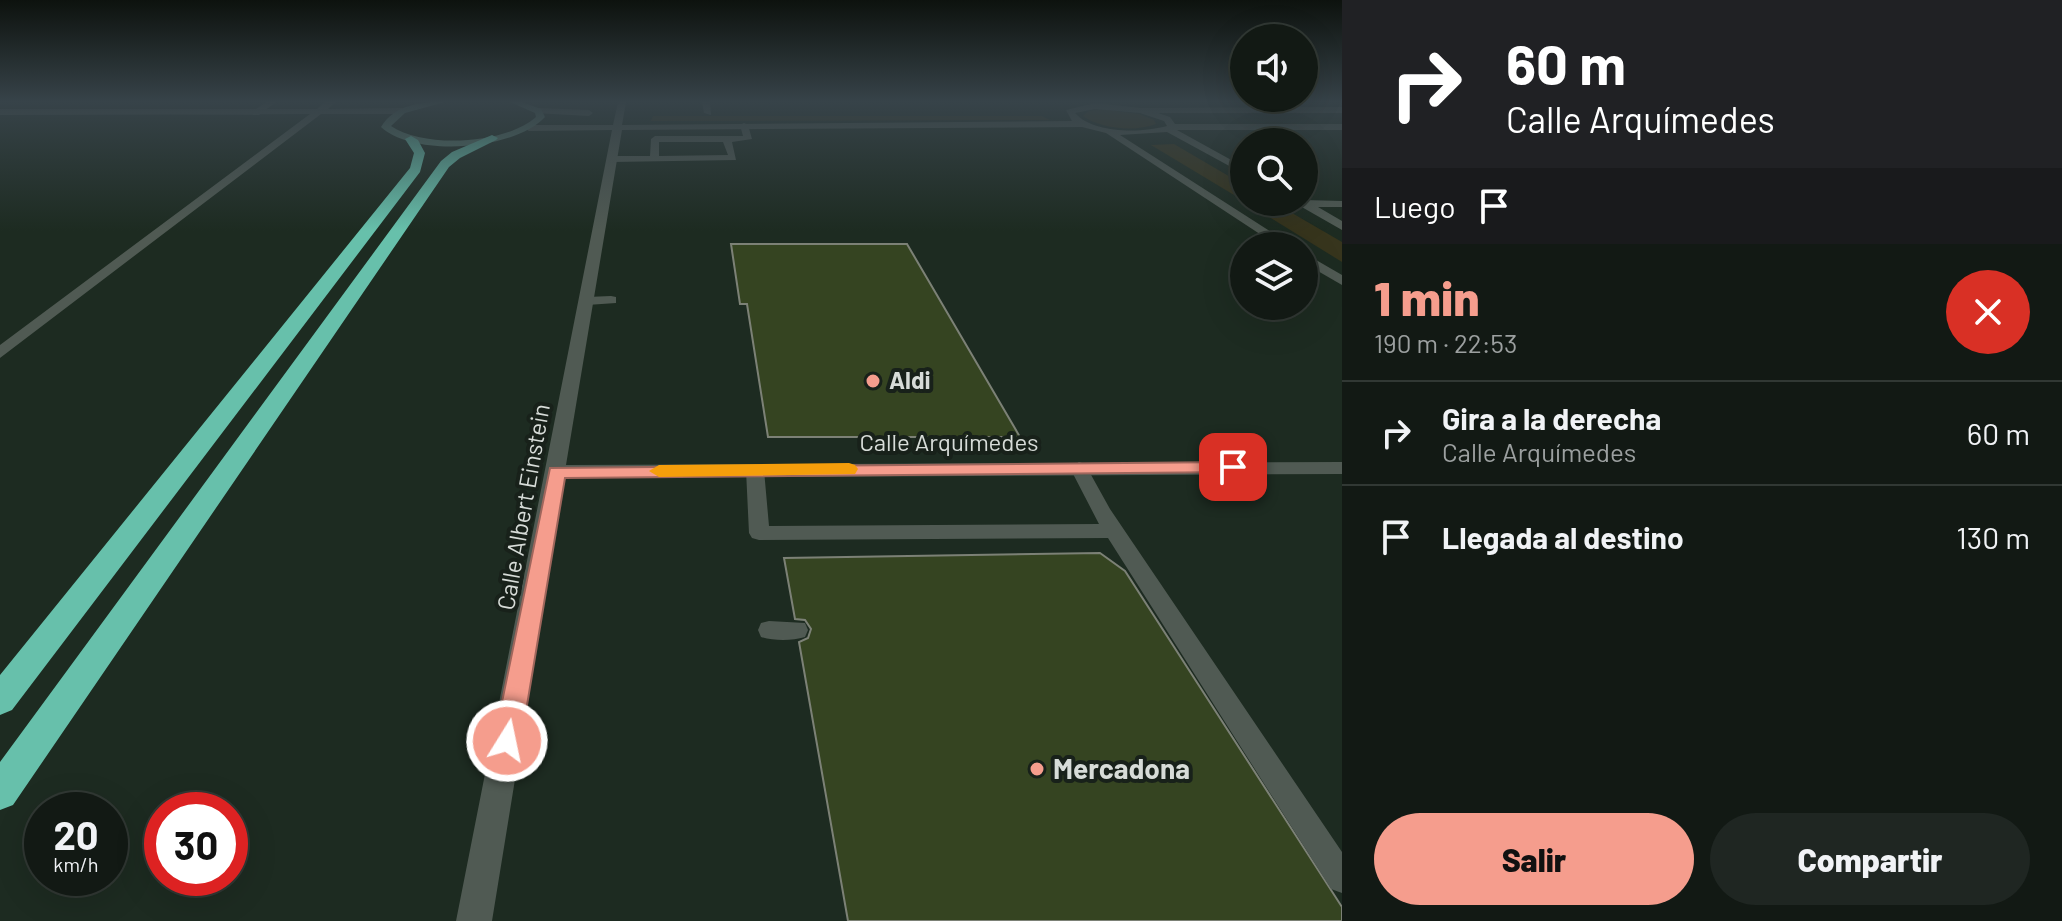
<!DOCTYPE html>
<html lang="es">
<head>
<meta charset="utf-8">
<style>
	body { margin:0; font-family:Barlow,sans-serif; background:#1f2622; color:#f1f3f6; height:100vh; display:flex; flex-direction:column; font-size:30px; white-space:nowrap }
	* { box-sizing:border-box; margin:0 }
	p { font-size:26px; color:#9ca0a0 }
	.icon { flex:none; width:44px; height:44px; fill:none; stroke:currentColor; stroke-width:2; stroke-linecap:round; stroke-linejoin:round }
	.map { position:relative; flex:1; overflow:hidden }
	.panel { display:flex; flex-direction:column; background:#121914; width:720px }
	.panel>* { flex:none }
	.guide { background:#202124; color:#fff; overflow:hidden }
	.fabs { position:absolute; left:1230px; top:24px; display:grid; gap:16px }
	.fabs a { display:grid; place-items:center; width:88px; height:88px; border-radius:50%; background:#121914; box-shadow:0 8px 32px #0002,0 0 0 2px #313834; font-size:40px }
	.speed { position:absolute; left:24px; top:792px; display:flex; gap:16px; font-size:40px; font-weight:700; text-align:center }
	.speed>* { display:grid; place-content:center; width:104px; height:104px; border-radius:50%; background:#121914; box-shadow:0 8px 32px #0002,0 0 0 2px #313834; line-height:1 }
	.speed small { font-size:20px; font-weight:400 }
	.speed .limit { border:12px solid #d22; background:#fff; color:#111 }
	.pin { position:absolute; display:grid; place-items:center; width:68px; height:68px; color:#fff; margin:-34px; border-radius:16px; box-shadow:0 4px 12px #0006 }
	.me { position:absolute; width:88px; margin:-44px; rotate:10deg; stroke-linejoin:round; filter:drop-shadow(0 0 6px #0008) }
	.turn { display:flex; align-items:center; gap:28px; height:168px; padding:0 32px; font-size:36px }
	.turn .icon { width:104px; height:104px; stroke-width:2.5 }
	.turn b { display:block; font-size:56px; line-height:68px }
	.then { display:flex; align-items:center; height:76px; padding:0 32px; background:#0003; gap:16px; font-size:30px }
	.round { display:grid; place-items:center; flex:none; width:84px; height:84px; border-radius:42px; background:#1f2622 }
	.head { display:flex; align-items:center; justify-content:space-between; height:136px; padding:0 32px }
	h1 { font-size:48px; font-weight:800; line-height:60px; color:#f59d8d }
	.button { display:flex; gap:16px; margin-top:auto; padding:16px 32px }
	.button a { flex:1; height:92px; border-radius:48px; background:#f59d8d; color:#111; font-size:32px; font-weight:800; line-height:92px; text-align:center }
	.button a+a { background:#1f2622; color:#f1f3f6 }
	ul { padding:0; list-style:none }
	li { display:flex; align-items:center; gap:24px; height:104px; padding:0 32px; border-top:2px solid #313834 }
	li div { flex:1 }
	li b { display:block; font-size:30px }
	li em { font-style:normal }
	main { display:flex; flex:1; min-height:0 }
	.map>svg:first-child { display:block }
</style>
</head>
<body>
<main>
<div class="map">
<svg width="1342" height="921" viewBox="0 0 1342 921">
	<rect width="100%" height="100%" fill="#18211a"/>
	<path fill="#1d2b21" fill-rule="evenodd" d="M 0,102 L 1342,102 L 1342,921 L 0,921 ZM 1244,142 L 1304,142 L 1304,202 L 1244,202 ZM 1244,246 L 1304,246 L 1304,306 L 1244,306 ZM 42,810 L 110,810 L 110,878 L 42,878 ZM 162,810 L 230,810 L 230,878 L 162,878 Z"/>
	<g fill="#37351d">
		<path d="M 1100,109 L 1139,114 L 1154,120 L 1156,124 C 1135,132 1101,129 1083,116 L 1089,111 Z"/>
		<polygon points="653,116 1042,116 1050,120 651,121"/>
		<polygon points="1174,144 1244,185 1244,201 1151,145"/>
		<polygon points="1245,202 1273,202 1342,242 1342,262"/>
	</g>
	<g fill="#354421" stroke="#7c8176" stroke-width="2">
		<polygon points="731,244 907,244 1020,437 768,437 747,304 740,304"/>
		<polygon points="1100,553 1125,571 1342,907 1342,921 848,921 799,642 808,638 811,629 805,620 795,619 784,558"/>
	</g>
	<g fill="none" stroke-linecap="round" stroke-linejoin="round">
		<g fill="#505a53" fill-rule="evenodd">
			<polygon points="267,102 276,102 259,115 253,115 253,111"/>
			<polygon points="702,102 710,102 711,115 704,113"/>
			<path d="M 744,123 L 748,125 L 752,139 L 732,142 L 736,160 L 612,162 L 607,159 L 612,156 L 650,156 L 651,139 L 655,136 L 743,136 L 740,125 ZM 659,142 L 723,142 L 728,155 L 659,156 Z"/>
			<polygon points="611,296 616,297 616,303 587,305 580,301 587,297"/>
			<polygon points="1079,462 1085,464 1110,509 1342,852 1342,893 1331,889 1108,538 759,540 752,538 749,533 746,470 755,464 764,470 769,526 1099,524 1070,468"/>
			<path d="M 769,621 L 805,623 L 808,630 L 805,637 C 792,641 774,641 761,637 L 758,630 L 761,623 Z"/>
		</g>
		<g fill="#505a53" fill-rule="evenodd">
			<polygon points="325,102 335,102 328,109 402,108 406,111 402,114 321,114 0,358 0,345 310,114 0,115 0,109 317,109"/>
			<path d="M 618,102 L 626,102 L 622,125 L 1072,121 L 1066,110 L 1095,103 L 1141,108 L 1342,107 L 1342,113 L 1158,113 L 1170,117 L 1175,124 L 1342,124 L 1342,130 L 1177,130 L 1244,167 L 1244,174 L 1167,132 L 1120,135 L 1293,246 L 1278,246 L 1106,133 L 1082,127 L 622,130 L 566,465 L 1342,462 L 1342,474 L 564,478 L 492,921 L 456,921 L 612,130 L 529,131 L 524,128 L 529,125 L 613,125 ZM 1095,109 L 1140,113 L 1164,121 L 1167,126 C 1141,133 1094,134 1075,113 Z"/>
			<polygon points="538,108 589,110 593,113 589,116 535,113"/>
			<polygon points="1304,200 1342,201 1342,207 1318,207 1342,221 1342,230 1293,202"/>
			<polygon points="1304,253 1342,275 1342,285 1304,263"/>
		</g>
		<path fill="#57796d" fill-rule="evenodd" d="M 445,102 L 405,113 L 391,126 C 425,149 506,144 536,117 L 535,113 L 510,102 L 522,102 L 541,109 L 545,117 C 515,150 415,158 381,127 C 395,104 421,102 445,102 Z"/>
		<g fill="#67c0ab" fill-rule="evenodd">
			<polygon points="492,135 498,138 496,140 460,158 449,167 13,805 0,810 0,762 441,161 452,152"/>
			<polygon points="411,136 418,140 425,153 420,172 12,710 0,715 0,675 410,168 414,153 405,139"/>
		</g>
	</g>
	<linearGradient id="sky" x2="0" y2="1"><stop stop-color="#0d120e"/><stop offset="0.44" stop-color="#374349"/><stop offset="1" stop-color="#374349" stop-opacity="0"/></linearGradient>
	<rect width="1342" height="231" fill="url(#sky)"/>
	<polygon fill="#f59d8d" stroke="#9f665c" stroke-width="2" points="1233,462 1242,467 1240,472 565,478 521,741 517,750 507,754 498,750 494,741 550,468"/>
	<polygon fill="#f59e0b" points="849,463 855,465 858,469 855,474 659,477 649,471 659,465"/>
	<g fill="#f59d8d" stroke="#18211a" stroke-width="3">
		<circle cx="873" cy="381" r="8"/>
		<circle cx="1037" cy="769" r="8"/>
	</g>
	<g text-anchor="middle" stroke-width="8" stroke-linejoin="round" paint-order="stroke">
		<g font-size="24" font-weight="bold" fill="#d7dcd8" stroke="#18211a" text-anchor="start">
			<text x="889" y="389">Aldi</text>
		</g>
		<g font-size="24" fill="#d7dcd8" stroke="#18211a">
			<text x="949" y="451">Calle Arquímedes</text>
			<text transform="translate(524 507) rotate(-80)" y="8">Calle Albert Einstein</text>
		</g>
		<g font-size="28" font-weight="bold" fill="#d7dcd8" stroke="#18211a" text-anchor="start">
			<text x="1053" y="779">Mercadona</text>
		</g>
	</g>
</svg>
<div class="fabs">
<a><svg class="icon" aria-label="sound" viewBox="0 0 24 24"><path d="M4 9h4l5-4v14l-5-4H4zM17 9q2 3 0 6"/></svg></a>
<a><svg class="icon" aria-label="search" viewBox="0 0 24 24"><circle cx="10" cy="10" r="6"/><path d="M15 15l6 6"/></svg></a>
<a><svg class="icon" aria-label="layers" viewBox="0 0 24 24"><path d="M12 4l9 5-9 5-9-5zM3 14l9 5 9-5"/></svg></a>
</div>
<div class="speed"><div>20<small>km/h</small></div><div class="limit">30</div></div>
<div class="pin" style="left:1233px;top:467px;background:#d93025"><svg class="icon" aria-label="arrive" viewBox="0 0 24 24"><path d="M6 21V4h12l-3 4 3 4H6"/></svg></div>
<svg class="me" style="left:507px;top:741px" viewBox="-20 -20 40 40"><circle r="17" fill="#f59d8d" stroke="#fff" stroke-width="3"/><path d="M0-11L8 9 0 5-8 9z" fill="#fff"/></svg>
</div>
<section class="panel">
<div class="guide">
<div class="turn"><svg class="icon" aria-label="right" viewBox="0 0 24 24"><path d="M7 20v-9h11M14 6l5 5-5 5"/></svg><div><b>60 m</b>Calle Arquímedes</div></div>
<div class="then">Luego<svg class="icon" aria-label="arrive" viewBox="0 0 24 24"><path d="M6 21V4h12l-3 4 3 4H6"/></svg></div>
</div>
<div class="head"><div><h1>1 min</h1><p>190 m · 22:53</p></div><a class="round" style="background:#d93025;color:#fff"><svg class="icon" aria-label="close" viewBox="0 0 24 24"><path d="M6 6l12 12M18 6L6 18"/></svg></a></div>
<ul>
<li><svg class="icon" aria-label="right" viewBox="0 0 24 24"><path d="M7 20v-9h11M14 6l5 5-5 5"/></svg><div><b>Gira a la derecha</b><p>Calle Arquímedes</p></div><em>60 m</em></li>
<li><svg class="icon" aria-label="arrive" viewBox="0 0 24 24"><path d="M6 21V4h12l-3 4 3 4H6"/></svg><div><b>Llegada al destino</b></div><em>130 m</em></li>
</ul>
<div class="button"><a>Salir</a><a>Compartir</a></div>
</section>
</main>
</body>
</html>
